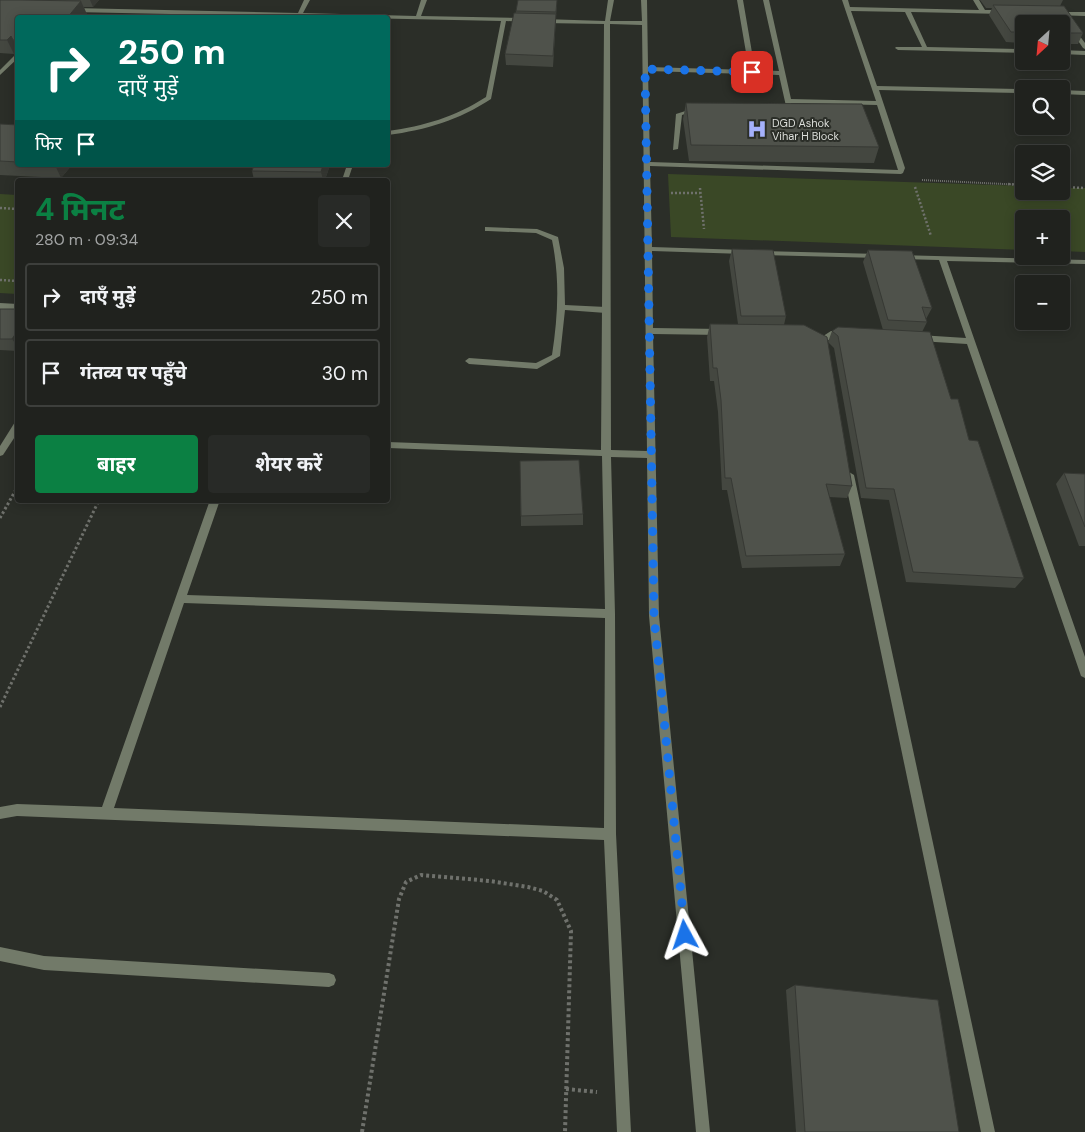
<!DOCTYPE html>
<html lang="hi">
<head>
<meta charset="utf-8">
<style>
	body { margin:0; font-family:"DM Sans","Noto Sans Devanagari",sans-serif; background:#282a27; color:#f1f3f6; height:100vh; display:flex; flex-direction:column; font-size:19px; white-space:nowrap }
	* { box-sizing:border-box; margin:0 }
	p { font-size:16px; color:#a2a4a4 }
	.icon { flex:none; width:28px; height:28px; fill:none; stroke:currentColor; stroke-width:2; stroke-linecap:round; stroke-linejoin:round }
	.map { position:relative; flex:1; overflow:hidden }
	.details { position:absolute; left:15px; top:178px; width:375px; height:325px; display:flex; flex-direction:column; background:#20221e; border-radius:5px; box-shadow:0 2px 12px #0003,0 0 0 1px #3d3f3c }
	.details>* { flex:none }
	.hud { position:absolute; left:15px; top:15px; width:375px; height:152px; border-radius:5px; box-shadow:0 2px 12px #0003,0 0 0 1px #3d3f3c; background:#00695c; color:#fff; overflow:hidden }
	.needle { width:32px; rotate:206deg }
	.fabs { position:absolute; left:1015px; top:15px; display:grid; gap:10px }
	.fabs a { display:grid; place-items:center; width:55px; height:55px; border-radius:5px; background:#20221e; box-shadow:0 2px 12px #0003,0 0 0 1px #3d3f3c; font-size:25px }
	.pin { position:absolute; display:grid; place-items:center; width:42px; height:42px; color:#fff; margin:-21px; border-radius:10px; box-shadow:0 2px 8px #0006 }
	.me { position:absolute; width:55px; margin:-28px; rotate:355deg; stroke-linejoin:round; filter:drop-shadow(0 0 4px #0008) }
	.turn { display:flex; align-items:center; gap:18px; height:105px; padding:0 20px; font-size:22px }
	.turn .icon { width:65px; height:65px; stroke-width:2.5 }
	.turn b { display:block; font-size:35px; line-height:42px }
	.then { display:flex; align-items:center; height:48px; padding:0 20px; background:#0003; gap:10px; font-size:19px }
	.round { display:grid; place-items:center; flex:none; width:52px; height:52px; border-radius:5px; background:#282a27 }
	.overview { display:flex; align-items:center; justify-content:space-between; height:85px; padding:0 20px }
	h1 { font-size:30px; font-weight:700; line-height:38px; color:#0b8043 }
	.cta { display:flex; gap:10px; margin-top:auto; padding:10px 20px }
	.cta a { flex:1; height:58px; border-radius:5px; background:#0b8043; color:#fff; font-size:20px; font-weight:700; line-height:58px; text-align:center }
	.cta a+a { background:#282a27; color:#f1f3f6 }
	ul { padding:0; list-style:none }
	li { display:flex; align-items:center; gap:15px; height:68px; margin:0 10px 8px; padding:0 10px; border:2px solid #3d3f3c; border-radius:5px }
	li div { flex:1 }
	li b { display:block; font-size:19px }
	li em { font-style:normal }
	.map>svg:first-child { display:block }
</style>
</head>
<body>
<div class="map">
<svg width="1085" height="1132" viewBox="0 0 1085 1132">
	<rect width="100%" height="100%" fill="#2b2e28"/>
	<g fill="#3a4826">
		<polygon points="668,174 1024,186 1024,191 1061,191 1061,188 1085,188 1085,252 1061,251 1061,219 1024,219 1024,250 671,237"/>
		<polygon points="0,194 17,195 17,294 0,293"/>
	</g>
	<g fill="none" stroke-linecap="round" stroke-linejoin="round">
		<polyline stroke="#6f716c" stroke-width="2" stroke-dasharray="1 1" stroke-linecap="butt" points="922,180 1024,185"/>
		<g stroke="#6f716c" stroke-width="2.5" stroke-dasharray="2 2" stroke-linecap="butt">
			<polyline points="1008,184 1024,185"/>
			<polyline points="915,187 931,236"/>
			<polyline points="1061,187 1085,188"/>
			<polyline points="700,188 704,229"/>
			<polyline points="671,193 700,193"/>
			<polyline points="0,208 18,209"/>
			<polyline points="0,280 18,281"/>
		</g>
		<g stroke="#6f716c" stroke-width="3" stroke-dasharray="2.5 2.5" stroke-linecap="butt">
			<polyline points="0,518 18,486"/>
			<polyline points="0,707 99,500"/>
		</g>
		<g stroke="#6f716c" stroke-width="4" stroke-dasharray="3 3" stroke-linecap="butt">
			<polyline points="566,1089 597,1092"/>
			<polyline points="362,1132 399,899 406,882 421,875 490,881 528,887 543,891 557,900 571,931 565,1132"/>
		</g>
		<path fill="#727a69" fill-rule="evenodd" d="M 485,227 L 537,229 L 558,237 L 564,268 L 565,305 L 606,307 L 610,310 L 606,313 L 565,310 L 560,356 L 537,369 L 469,364 L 465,361 L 469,358 L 536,363 L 552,355 C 558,316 560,279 552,240 L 536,233 L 488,231 L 485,231 Z"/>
		<g fill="#727a69" fill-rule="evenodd">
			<path d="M 304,0 L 310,0 L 303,13 L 416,16 L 421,0 L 427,0 L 421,16 L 526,18 L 529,20 L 526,22 L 506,21 L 491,99 C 459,120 426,130 388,135 L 388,131 C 424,126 455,117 486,97 L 501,21 L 73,12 L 70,10 L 73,8 L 298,13 Z"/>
			<path d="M 608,0 L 614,0 L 610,21 L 642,21 L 641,0 L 647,0 L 648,67 L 749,70 L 737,0 L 743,0 L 755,70 L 779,71 L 763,0 L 769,0 L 791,99 L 876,101 L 842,0 L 848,0 L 850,7 L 979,10 L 973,0 L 979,0 L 985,10 L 1004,10 L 1007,12 L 1004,14 L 911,12 L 927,47 L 1024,49 L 1024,53 L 898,50 L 895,48 L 896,47 L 922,47 L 905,12 L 851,11 L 877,86 L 1024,89 L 1024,93 L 879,90 L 905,168 L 903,173 L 901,174 L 650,166 L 652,247 L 744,250 L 748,252 L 744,254 L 652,251 L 653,328 L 721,329 L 725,332 L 721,335 L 653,334 L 659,616 L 710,1132 L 696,1132 L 649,616 L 647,458 L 611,457 L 615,614 L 616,834 L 631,1132 L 617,1132 L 604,840 L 17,816 L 0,819 L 0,807 L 17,804 L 102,807 L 210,500 L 220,500 L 187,595 L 605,609 L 602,456 L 388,448 L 388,442 L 601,450 L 604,24 L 543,23 L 540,21 L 543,19 L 605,21 ZM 610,24 L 642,25 L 647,451 L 611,450 ZM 648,71 L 779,75 L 788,115 L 791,117 L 794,115 L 791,103 L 877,105 L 898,170 L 650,162 ZM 184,603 L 605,618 L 604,828 L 114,808 Z"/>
			<polygon points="1056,12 1085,12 1085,16 1054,15 1054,13"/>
			<polygon points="1073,27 1085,43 1085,49 1083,48 1070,29"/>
			<polygon points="1061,50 1085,51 1085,55 1061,54"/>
			<polygon points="18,52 18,58 0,75 0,70"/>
			<polygon points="1061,90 1085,91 1085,95 1061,94"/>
			<polygon points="695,108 700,109 682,115 678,149 673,150 676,114"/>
			<polygon points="347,165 353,165 348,180 342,180"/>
			<polygon points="758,251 879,254 883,256 879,258 761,255 757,253"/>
			<polygon points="898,255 1085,260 1085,264 947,261 1085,657 1085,678 1081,676 1080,673 967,344 919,341 915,338 919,335 966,338 939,260 901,259 898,259"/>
			<polygon points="0,303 18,304 18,309 0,309"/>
			<polygon points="831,331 844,332 848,335 844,338 833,337 823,344 817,344 817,340"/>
			<polygon points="18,421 18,432 3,455 0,456 0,446 15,422"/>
			<polygon points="849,472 854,475 995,1132 981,1132 844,475"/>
			<polygon points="0,947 44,956 329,973 334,975 336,980 334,985 329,987 44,970 0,961"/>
		</g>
	</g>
	<g fill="#444740">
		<polygon points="0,0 99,0 93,7 84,7 87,15 18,18 18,51 14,54 0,53"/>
		<polygon points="557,0 553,67 506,65 505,54 516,11"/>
		<polygon points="980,0 1063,0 1060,6 1083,33 1078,44 1061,44 1061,24 1024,24 1024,43 1006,42 989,15 992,8 986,8"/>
		<polygon points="686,103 879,147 874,163 689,161 683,119"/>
		<polygon points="0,124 18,125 18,165 72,165 61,178 0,175"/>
		<polygon points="254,165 330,165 325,180 254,180 252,171"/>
		<polygon points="732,249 786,316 784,325 852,486 847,498 829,497 845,554 840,566 742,568 727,490 722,490 718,412 714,381 710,381 707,337 710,324 738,324 729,261"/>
		<polygon points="868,250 932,308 926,319 927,322 922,332 969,440 1024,578 1015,588 906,582 889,500 861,498 834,348 828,342 832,331 883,330 863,262"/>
		<polygon points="0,309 18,309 18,351 0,350"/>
		<polygon points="520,461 583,514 583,525 521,526"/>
		<polygon points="1064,473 1085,474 1085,546 1079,546 1056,484"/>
		<polygon points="795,985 959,1132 796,1132 786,990"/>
	</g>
	<g fill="#373934">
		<polygon points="90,0 99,0 93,7"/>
		<polygon points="81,1 87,15 84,18 67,18"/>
		<polygon points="11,36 18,49 18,51 14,54 7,40"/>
		<polygon points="55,165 72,165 61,178"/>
		<polygon points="323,165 330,165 325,180 323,180 321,172"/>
		<polygon points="18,330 18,347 12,339"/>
	</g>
	<g fill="#4f524b" stroke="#373934">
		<polygon points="0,0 21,0 81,1 67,18 18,18 18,40 13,40 11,36 7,40 0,40"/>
		<polygon points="518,0 557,0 556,12 516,11"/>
		<polygon points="993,5 1064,6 1083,33 1061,33 1061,24 1024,24 1024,32 1011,32"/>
		<polygon points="514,13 556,14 553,56 505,54"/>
		<polygon points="686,103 862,104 879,147 691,145"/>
		<polygon points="0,124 18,125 18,162 0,161"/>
		<polygon points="254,165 323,165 321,172 252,171"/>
		<polygon points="732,249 773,250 786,316 741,316"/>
		<polygon points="868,250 912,251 932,308 922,307 927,322 888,320"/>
		<polygon points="0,309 18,309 18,330 12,339 0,339"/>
		<polygon points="710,324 804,325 827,337 852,486 826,484 845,554 746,556 731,478 725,478 721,400 717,368 713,368"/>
		<polygon points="838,327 930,332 951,399 958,399 969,440 978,441 1024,578 913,572 894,489 866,488 838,336 832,331"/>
		<polygon points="579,460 583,514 521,516 520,461"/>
		<polygon points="1064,473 1085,474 1085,527"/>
		<polygon points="795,985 938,1000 959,1132 805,1132"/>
	</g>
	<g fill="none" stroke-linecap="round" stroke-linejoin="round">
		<polyline stroke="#1a73e8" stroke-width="9" stroke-dasharray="0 16.2" points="685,935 654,616 645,69 752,72"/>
	</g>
	<defs>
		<symbol id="hospital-bare" viewBox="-9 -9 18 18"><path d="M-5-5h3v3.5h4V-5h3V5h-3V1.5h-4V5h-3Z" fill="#a5b1fc" stroke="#2b2e28" stroke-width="2.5" paint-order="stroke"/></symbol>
	</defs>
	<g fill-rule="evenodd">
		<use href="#hospital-bare" x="743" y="115" width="28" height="28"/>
	</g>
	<g text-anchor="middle" stroke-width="4" stroke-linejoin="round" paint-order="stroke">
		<g font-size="11" fill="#dcdeda" stroke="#2b2e28" text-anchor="start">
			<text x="772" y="127">DGD Ashok<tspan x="772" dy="13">Vihar H Block</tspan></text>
		</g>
	</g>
</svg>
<div class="fabs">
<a><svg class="needle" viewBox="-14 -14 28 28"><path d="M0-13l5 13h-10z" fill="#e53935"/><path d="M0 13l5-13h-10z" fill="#a2a4a4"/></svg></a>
<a><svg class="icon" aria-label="search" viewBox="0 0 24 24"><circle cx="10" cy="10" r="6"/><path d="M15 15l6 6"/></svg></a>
<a><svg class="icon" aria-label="layers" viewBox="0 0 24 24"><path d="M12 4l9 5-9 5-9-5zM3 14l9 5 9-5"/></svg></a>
<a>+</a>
<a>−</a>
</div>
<div class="pin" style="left:752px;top:72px;background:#d93025"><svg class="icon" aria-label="arrive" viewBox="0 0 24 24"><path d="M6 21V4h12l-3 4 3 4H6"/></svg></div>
<svg class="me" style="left:685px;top:935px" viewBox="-20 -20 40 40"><path d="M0-17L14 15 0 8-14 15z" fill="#1a73e8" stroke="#fff" stroke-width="4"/></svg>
<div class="hud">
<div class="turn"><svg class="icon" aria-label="right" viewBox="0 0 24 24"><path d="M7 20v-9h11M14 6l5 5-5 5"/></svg><div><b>250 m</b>दाएँ मुड़ें</div></div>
<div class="then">फिर<svg class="icon" aria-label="arrive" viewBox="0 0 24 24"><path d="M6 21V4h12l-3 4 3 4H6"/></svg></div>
</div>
<section class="details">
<div class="overview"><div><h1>4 मिनट</h1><p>280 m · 09:34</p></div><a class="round"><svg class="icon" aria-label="close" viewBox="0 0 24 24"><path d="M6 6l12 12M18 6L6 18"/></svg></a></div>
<ul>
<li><svg class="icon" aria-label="right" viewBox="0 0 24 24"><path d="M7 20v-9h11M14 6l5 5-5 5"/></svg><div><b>दाएँ मुड़ें</b></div><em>250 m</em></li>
<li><svg class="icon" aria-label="arrive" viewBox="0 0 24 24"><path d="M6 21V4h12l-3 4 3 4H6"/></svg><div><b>गंतव्य पर पहुँचे</b></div><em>30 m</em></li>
</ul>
<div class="cta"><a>बाहर</a><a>शेयर करें</a></div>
</section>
</div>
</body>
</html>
